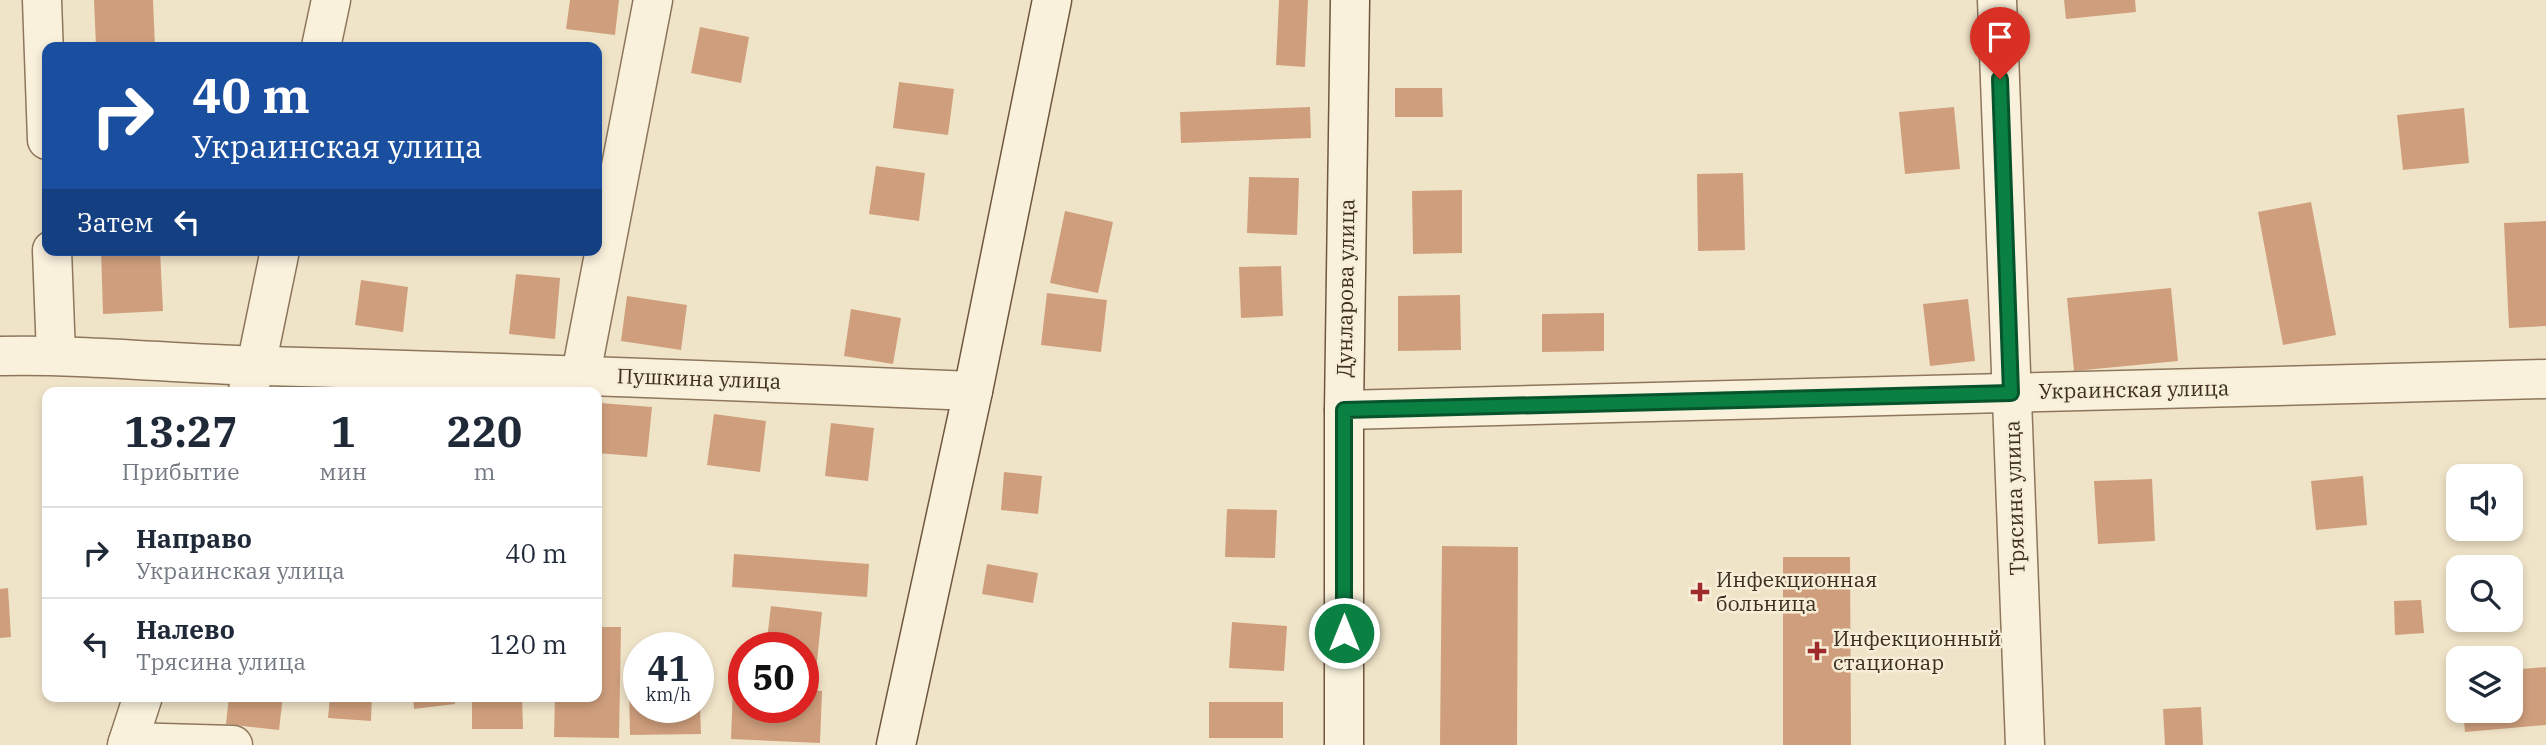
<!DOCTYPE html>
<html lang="ru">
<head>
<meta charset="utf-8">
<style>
	body { margin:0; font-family:"IBM Plex Serif",serif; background:#f6f6f7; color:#1f2937; height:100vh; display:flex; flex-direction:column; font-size:26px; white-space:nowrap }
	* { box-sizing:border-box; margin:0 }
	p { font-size:23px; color:#747a83 }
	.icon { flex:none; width:38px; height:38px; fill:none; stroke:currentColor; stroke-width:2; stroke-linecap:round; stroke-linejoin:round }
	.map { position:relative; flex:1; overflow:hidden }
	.sheet { position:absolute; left:42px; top:387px; width:560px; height:315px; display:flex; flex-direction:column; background:#fff; border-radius:14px; box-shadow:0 4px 10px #0003 }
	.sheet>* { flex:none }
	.banner { position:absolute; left:42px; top:42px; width:560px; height:214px; border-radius:14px; box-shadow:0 4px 10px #0003; background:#1a4fa0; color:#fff; overflow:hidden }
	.buttons { position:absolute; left:2446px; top:464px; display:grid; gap:14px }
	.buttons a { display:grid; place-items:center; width:77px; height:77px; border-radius:14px; background:#fff; box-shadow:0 4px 10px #0003; font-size:35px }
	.speed { position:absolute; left:623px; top:632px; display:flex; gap:14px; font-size:35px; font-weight:700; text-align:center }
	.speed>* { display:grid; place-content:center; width:91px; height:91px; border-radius:50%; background:#fff; box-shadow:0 4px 10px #0003; line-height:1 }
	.speed small { font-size:18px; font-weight:400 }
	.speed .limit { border:10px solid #d22; background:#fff; color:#111 }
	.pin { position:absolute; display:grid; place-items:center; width:60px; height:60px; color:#fff; margin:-72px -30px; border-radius:50% 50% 50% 0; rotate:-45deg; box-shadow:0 0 7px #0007 }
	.pin .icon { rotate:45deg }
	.me { position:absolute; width:77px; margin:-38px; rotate:0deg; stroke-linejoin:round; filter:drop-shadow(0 0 5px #0008) }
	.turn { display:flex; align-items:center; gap:24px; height:147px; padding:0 35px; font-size:32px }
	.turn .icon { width:91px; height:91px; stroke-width:2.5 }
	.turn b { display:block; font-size:49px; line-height:60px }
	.then { display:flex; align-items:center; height:66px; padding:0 35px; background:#0003; gap:14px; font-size:26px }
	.eta { display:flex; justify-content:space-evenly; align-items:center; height:119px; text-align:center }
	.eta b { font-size:42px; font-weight:700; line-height:49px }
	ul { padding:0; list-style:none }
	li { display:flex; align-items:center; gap:21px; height:91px; padding:0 35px; border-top:2px solid #e0e1e3 }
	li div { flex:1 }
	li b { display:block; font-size:26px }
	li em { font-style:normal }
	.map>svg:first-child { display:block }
</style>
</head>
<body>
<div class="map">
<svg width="2546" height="745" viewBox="0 0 2546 745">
	<rect width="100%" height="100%" fill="#f0e4c8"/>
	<g fill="#cf9f7d">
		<polygon points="94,0 153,0 155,47 96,47"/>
		<polygon points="570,0 619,0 615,35 566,29"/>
		<polygon points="1279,0 1308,0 1305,67 1276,65"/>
		<polygon points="2064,0 2135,0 2136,12 2066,19"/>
		<polygon points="700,27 749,37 741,83 691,73"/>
		<polygon points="899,82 954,89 948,135 893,128"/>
		<polygon points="1395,88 1442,88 1443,117 1395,117"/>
		<polygon points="1310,107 1311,138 1181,143 1180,112"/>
		<polygon points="1954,107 1960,169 1905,174 1899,112"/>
		<polygon points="2464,108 2469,163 2403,170 2397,115"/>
		<polygon points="876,166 925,173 919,221 869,214"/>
		<polygon points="1743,173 1745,250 1698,251 1697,174"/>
		<polygon points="1249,177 1299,178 1297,235 1247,233"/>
		<polygon points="1462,190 1462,253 1413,254 1412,191"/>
		<polygon points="2311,202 2336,335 2283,345 2258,212"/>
		<polygon points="1065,211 1113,222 1098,293 1050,283"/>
		<polygon points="2546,221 2546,326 2509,328 2504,223"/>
		<polygon points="101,250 160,250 163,311 103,314"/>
		<polygon points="1281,266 1283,316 1241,318 1239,267"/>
		<polygon points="516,274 560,278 555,339 509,334"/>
		<polygon points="361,280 408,287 403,332 355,325"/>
		<polygon points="2171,288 2178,361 2074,371 2067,298"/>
		<polygon points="1047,293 1107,300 1101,352 1041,345"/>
		<polygon points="1460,295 1461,350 1398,351 1398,296"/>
		<polygon points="627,296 687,305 681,350 621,341"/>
		<polygon points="1968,299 1975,361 1930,366 1923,304"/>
		<polygon points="851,309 901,318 893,364 844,356"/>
		<polygon points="1604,313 1604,351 1542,352 1542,314"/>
		<polygon points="324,381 373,389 372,392 322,392"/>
		<polygon points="600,403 652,407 647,457 597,453"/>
		<polygon points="714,414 766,421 760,472 707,465"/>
		<polygon points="831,423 874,428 868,481 825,476"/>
		<polygon points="1004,472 1042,476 1038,514 1001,510"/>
		<polygon points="2363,476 2367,525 2316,530 2311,481"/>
		<polygon points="2152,479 2155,541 2098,544 2094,481"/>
		<polygon points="1227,509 1277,510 1275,558 1225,557"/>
		<polygon points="1442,546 1518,547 1517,745 1440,745"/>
		<polygon points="734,554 869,564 867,597 732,587"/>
		<polygon points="1783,557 1850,557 1851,745 1783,745"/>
		<polygon points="987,564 1038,573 1033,603 982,594"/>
		<polygon points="8,588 11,637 0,638 0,589"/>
		<polygon points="2421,600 2424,633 2395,635 2394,601"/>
		<polygon points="771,606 822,612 816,671 803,670 803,648 766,648"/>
		<polygon points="1232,622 1287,626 1284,671 1229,668"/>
		<polygon points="597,627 621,627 619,738 554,737 555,696 597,696"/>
		<polygon points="2546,667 2546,725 2465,732 2463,710 2511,710 2511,670"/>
		<polygon points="629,687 639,687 639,707 700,707 701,734 630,735"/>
		<polygon points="733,687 744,687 744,707 803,707 803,690 822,691 820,743 731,739"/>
		<polygon points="229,696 283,696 279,730 226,724"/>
		<polygon points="330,696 372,696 371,721 328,718"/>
		<polygon points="413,696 454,696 455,704 414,709"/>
		<polygon points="472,696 522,696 523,729 472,729"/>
		<rect x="1209" y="702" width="74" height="36"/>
		<polygon points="2201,707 2203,745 2165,745 2163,709"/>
	</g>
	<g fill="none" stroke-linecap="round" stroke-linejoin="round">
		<defs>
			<g id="minor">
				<polyline points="42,0 47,140"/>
				<polyline points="321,47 331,0"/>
				<polyline points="52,250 56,355"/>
				<path d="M 0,356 C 88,354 176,364 264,366 C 501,372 737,381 973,391"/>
				<polyline points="581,374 653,0"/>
				<polyline points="248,390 256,366 280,250"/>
				<polyline points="1344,410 2546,379"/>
				<polyline points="128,742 233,745"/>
				<polyline points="127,745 143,696"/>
			</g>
			<polyline id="tertiary" points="1997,0 2025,745"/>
			<g id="secondary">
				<polyline points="896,745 973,391 1052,0"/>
				<polyline points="1344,745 1344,410 1350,0"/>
			</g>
		</defs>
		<use href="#minor" stroke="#8d765c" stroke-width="41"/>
		<use href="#tertiary" stroke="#8d765c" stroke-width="41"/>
		<use href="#secondary" stroke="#6f573f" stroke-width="41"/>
		<use href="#minor" stroke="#faf1dc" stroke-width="38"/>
		<use href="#tertiary" stroke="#faf1dc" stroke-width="38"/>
		<use href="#secondary" stroke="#faf1dc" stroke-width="38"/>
	</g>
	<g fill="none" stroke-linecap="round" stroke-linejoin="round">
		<defs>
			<polyline id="route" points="1344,633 1344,410 2011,393 2000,79"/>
		</defs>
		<use href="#route" stroke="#07532c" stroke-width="18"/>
		<use href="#route" stroke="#0b8043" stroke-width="12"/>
	</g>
	<g fill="#9e2a2b" stroke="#f7eed8" stroke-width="2.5">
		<path d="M1696.5 581.5h7v7h7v7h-7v7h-7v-7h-7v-7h7z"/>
		<path d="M1813.5 640.5h7v7h7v7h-7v7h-7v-7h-7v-7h7z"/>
	</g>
	<g text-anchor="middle" stroke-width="5" stroke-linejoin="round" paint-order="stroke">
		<g font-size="21" fill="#3d2e20" stroke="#f7eed8">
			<text transform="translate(1346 288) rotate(-89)" y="7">Дунларова улица</text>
			<text transform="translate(699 379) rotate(2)" y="7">Пушкина улица</text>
			<text transform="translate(2134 390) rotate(-1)" y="7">Украинская улица</text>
			<text transform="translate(2015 498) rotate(-92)" y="7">Трясина улица</text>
		</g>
		<g font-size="21" fill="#3d2e20" stroke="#f7eed8" text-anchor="start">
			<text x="1716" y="587">Инфекционная<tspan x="1716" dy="24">больница</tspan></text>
			<text x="1833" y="646">Инфекционный<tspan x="1833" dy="24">стационар</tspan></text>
		</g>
	</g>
</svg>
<div class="buttons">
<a><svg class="icon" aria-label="sound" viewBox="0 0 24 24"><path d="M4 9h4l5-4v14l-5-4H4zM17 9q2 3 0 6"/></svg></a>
<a><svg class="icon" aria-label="search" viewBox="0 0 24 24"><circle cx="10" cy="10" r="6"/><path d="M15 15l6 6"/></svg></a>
<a><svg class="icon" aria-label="layers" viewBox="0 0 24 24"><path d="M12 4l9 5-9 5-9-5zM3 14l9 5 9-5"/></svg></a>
</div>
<div class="speed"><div>41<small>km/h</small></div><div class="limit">50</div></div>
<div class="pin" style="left:2000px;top:79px;background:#d93025"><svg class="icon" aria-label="arrive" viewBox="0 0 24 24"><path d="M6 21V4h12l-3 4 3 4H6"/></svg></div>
<svg class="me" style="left:1344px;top:633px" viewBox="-20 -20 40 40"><circle r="17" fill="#0b8043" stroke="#fff" stroke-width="3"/><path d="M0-11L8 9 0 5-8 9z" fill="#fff"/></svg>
<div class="banner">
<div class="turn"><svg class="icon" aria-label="right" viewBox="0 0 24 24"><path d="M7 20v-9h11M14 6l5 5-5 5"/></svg><div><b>40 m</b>Украинская улица</div></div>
<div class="then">Затем<svg class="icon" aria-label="left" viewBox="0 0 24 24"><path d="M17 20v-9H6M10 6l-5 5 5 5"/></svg></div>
</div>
<section class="sheet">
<div class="eta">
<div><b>13:27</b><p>Прибытие</p></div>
<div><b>1</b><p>мин</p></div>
<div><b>220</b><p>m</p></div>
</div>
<ul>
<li><svg class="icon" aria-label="right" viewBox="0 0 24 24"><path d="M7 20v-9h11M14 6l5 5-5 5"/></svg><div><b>Направо</b><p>Украинская улица</p></div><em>40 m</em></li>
<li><svg class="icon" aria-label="left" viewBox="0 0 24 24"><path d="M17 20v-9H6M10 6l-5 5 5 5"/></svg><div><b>Налево</b><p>Трясина улица</p></div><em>120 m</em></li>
</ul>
</section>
</div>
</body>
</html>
